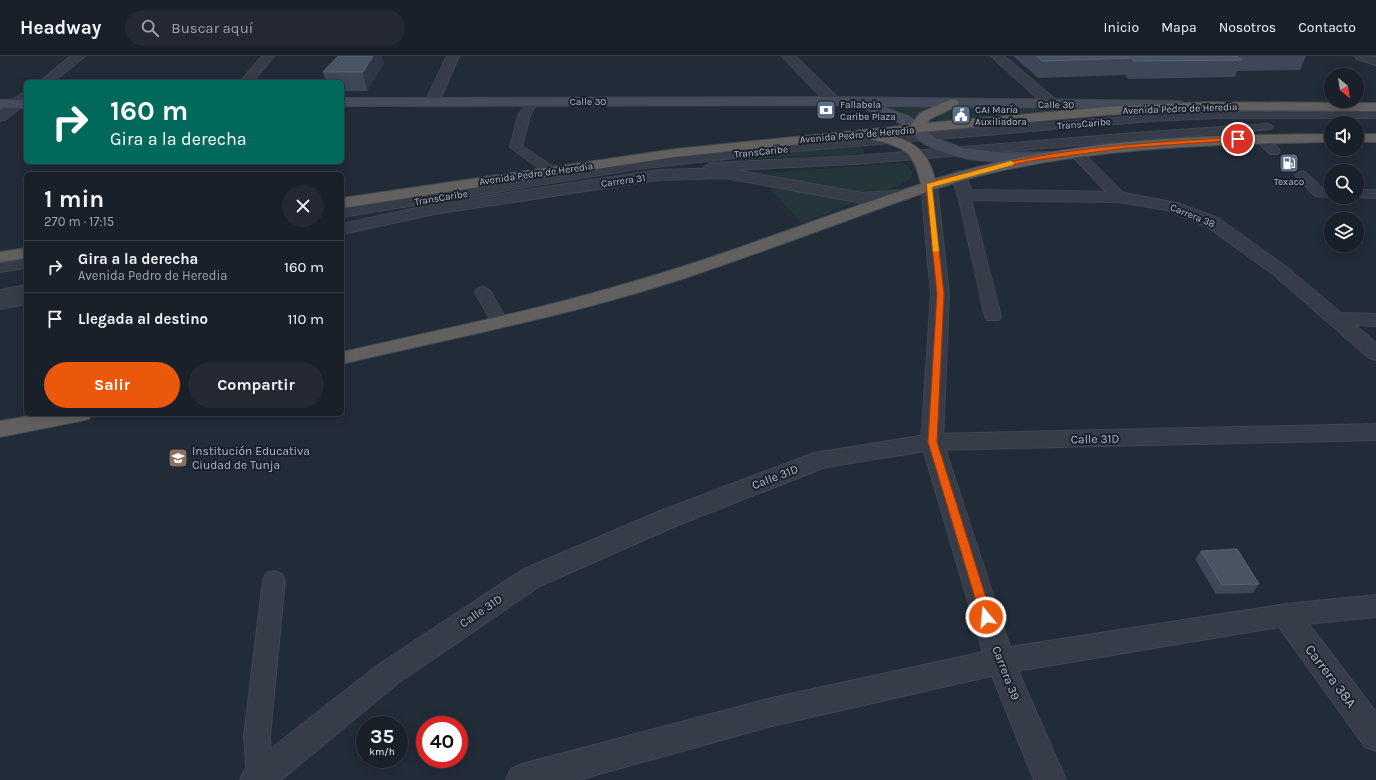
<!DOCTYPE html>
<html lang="es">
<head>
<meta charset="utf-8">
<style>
	body { margin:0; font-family:Karla,sans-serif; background:#232832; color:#f1f3f6; height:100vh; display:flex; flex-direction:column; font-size:15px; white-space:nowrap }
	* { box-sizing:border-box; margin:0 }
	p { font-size:13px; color:#9fa3a8 }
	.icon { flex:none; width:22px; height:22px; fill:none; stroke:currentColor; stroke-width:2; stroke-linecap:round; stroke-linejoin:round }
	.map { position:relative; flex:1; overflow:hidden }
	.sheet { position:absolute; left:24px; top:116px; width:320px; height:244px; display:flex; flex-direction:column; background:#1a202a; border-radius:6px; box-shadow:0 2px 10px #0003,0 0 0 1px #383e47 }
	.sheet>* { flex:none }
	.hud { position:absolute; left:24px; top:24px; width:320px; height:84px; border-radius:6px; box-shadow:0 2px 10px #0003,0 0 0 1px #383e47; background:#00695c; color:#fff; overflow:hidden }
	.needle { width:26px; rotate:150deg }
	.fabs { position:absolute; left:1324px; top:12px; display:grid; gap:8px }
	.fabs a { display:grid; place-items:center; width:40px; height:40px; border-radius:50%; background:#1a202a; box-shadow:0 2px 10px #0003,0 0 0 1px #383e47; font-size:20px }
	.speed { position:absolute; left:356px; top:660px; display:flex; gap:8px; font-size:20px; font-weight:700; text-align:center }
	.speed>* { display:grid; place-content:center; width:52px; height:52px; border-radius:50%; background:#1a202a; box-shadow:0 2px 10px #0003,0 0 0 1px #383e47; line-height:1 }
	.speed small { font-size:10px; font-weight:400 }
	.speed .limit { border:6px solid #d22; background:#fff; color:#111 }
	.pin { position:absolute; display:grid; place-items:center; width:34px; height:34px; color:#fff; margin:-17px; border:2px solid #fff; border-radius:50%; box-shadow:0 1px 4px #0007 }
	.me { position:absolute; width:44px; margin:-22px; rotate:343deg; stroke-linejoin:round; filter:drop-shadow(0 0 3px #0008) }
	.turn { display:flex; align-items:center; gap:14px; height:84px; padding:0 20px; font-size:18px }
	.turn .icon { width:52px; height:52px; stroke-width:2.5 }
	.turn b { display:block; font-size:28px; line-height:34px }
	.round { display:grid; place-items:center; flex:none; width:42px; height:42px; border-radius:21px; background:#232832 }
	.summary { display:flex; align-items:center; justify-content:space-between; height:68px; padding:0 20px }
	h1 { font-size:24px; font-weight:700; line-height:30px }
	.action { display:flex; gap:8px; margin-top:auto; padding:8px 20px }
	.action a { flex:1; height:46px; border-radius:24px; background:#ea580c; color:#fff; font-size:16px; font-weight:700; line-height:46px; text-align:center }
	.action a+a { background:#232832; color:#f1f3f6 }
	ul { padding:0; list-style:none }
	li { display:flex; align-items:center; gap:12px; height:52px; padding:0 20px; border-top:1px solid #383e47 }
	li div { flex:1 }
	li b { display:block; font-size:15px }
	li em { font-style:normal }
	header { display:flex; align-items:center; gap:24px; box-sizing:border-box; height:56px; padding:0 20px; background:#1a202a; border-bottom:1px solid #383e47 }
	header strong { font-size:19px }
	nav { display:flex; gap:22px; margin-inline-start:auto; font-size:14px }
	.search { width:280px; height:36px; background:#232832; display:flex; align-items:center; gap:10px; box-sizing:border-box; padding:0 14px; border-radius:22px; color:#9fa3a8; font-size:15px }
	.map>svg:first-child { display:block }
</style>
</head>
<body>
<header>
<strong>Headway</strong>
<div class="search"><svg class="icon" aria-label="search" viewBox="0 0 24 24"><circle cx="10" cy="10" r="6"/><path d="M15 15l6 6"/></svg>Buscar aquí</div>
<nav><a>Inicio</a><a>Mapa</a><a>Nosotros</a><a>Contacto</a></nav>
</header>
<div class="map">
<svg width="1376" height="724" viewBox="0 0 1376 724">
	<rect width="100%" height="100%" fill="#222b38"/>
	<g fill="#243639">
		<polygon points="947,50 1072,54 935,66"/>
		<polygon points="882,51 932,52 913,66"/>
		<polygon points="860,89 865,98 715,104"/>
		<polygon points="904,107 913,116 910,123 898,130 874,137 858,138 763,117"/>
		<polygon points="766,128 856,146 801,167"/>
	</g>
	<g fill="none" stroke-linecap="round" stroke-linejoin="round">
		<defs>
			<g id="service">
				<polygon points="532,43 537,46 530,60 522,90 555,112 557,115 555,118 547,118 510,91 518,60 528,44"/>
				<polygon points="1220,56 1376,56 1376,62 1220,62 1151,65 794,95 637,113 342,161 342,153 637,105 794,87 1151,59"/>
				<polygon points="1267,68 1271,69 1273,71 1271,73 856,108 710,115 704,111 710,107 856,100 1134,77"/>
				<polygon points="1260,78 1264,80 1278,92 1280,95 1278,98 1270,98 1254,82 1256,80"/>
				<polygon points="1076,93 1080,94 1124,138 1126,141 1124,144 1114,144 1072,100 1070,97"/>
				<polygon points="1301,115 1305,116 1323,133 1331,133 1331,141 1315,140 1295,119"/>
				<polygon points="1357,134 1376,134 1376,142 1353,141 1357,141"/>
				<polygon points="964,135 970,139 1001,261 999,264 987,264 985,261 958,139"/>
				<polygon points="26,204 26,212 0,216 0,208"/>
				<polygon points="26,229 26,239 0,244 0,234"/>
				<polygon points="483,231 488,233 491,236 507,265 505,268 493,268 491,265 475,236 478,233"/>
				<polygon points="274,515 282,518 285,524 270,680 272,721 271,724 247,724 244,680 263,524 266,518"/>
			</g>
			<g id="minor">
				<polygon points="71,0 85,0 53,26 39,26"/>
				<polygon points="262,0 274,0 253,26 240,26"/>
				<polygon points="447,0 459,0 439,46 437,49 427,49 425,46"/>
				<polygon points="782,0 795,0 838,42 840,45 838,48 828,48"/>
				<polygon points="1355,0 1376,1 1376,9 1357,3"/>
				<polygon points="26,37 26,47 5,64 0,65 0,54 21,38"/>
				<polygon points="725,112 863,137 905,134 911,136 913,139 911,142 905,144 863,147 725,122 658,124 435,158 342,178 342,168 435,148 658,114"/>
				<polygon points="960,115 965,117 971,134 1119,136 1177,147 1218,162 1285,210 1341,257 1376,258 1376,270 1355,269 1376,287 1376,304 1369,302 1273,218 1206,170 1167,154 1119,146 964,144 958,142 952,120 955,117"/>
				<polygon points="26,236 26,248 0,253 0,241"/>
				<polygon points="1376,368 1376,384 932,394 826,411 678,469 540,530 398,627 281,724 240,724 245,713 378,609 522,514 660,455 814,397 932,378"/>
				<polygon points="1286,548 1296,551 1376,656 1376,695 1365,691 1276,567 1272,559 1276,551"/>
				<polygon points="1000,592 1010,596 1066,724 1034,724 986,605 990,596"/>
			</g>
			<g id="tertiary">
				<polygon points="991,0 1004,0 1056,44 1058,47 1056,50 1046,50"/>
				<polygon points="929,125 935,127 937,130 949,238 943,386 1010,591 1286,548 1376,539 1376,561 1286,570 1000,618 772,670 578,724 506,724 511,713 522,708 772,642 983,596 921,386 931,238 921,130 923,127"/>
			</g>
			<g id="secondary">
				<path d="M 833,41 L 1178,45 L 1183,46 L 1185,49 L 1183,52 L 1178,53 L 881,50 L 910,61 L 935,82 L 962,92 L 1005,97 L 1051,96 L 1056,97 L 1058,100 L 1056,103 L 1051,104 C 1009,107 963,109 925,88 C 916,83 911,75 904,70 C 893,62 880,58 867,54 L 865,51 L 866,49 L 342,50 L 342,42 Z"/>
				<rect x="0" y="44" width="26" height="8"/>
			</g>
			<g id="trunk">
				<path d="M 952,43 L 957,44 L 959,47 L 957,50 L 930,63 L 927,67 L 1106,51 L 1207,46 L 1376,47 L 1376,55 L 1207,54 L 1106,59 L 889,79 C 916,86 928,96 935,123 C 1063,83 1198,79 1331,78 L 1331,86 C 1220,88 1109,91 1000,115 C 957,124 915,140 873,155 C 810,178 748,201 685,222 C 573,259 457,281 342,308 L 342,296 C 438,274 534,255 628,227 C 727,199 823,160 921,128 C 913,93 903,91 870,83 L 869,81 L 675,101 L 342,152 L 342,142 L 675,93 L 911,69 L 920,57 Z"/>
				<rect x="1357" y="78" width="19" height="8"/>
				<polygon points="26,192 26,202 0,206 0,196"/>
				<polygon points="41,358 92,358 89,363 81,365 0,381 0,365"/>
			</g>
		</defs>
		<use href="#service" stroke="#3f4652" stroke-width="2"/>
		<use href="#minor" stroke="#3f4652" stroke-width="2"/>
		<use href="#tertiary" stroke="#3f4652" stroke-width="2"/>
		<use href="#secondary" stroke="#3f4652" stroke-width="2"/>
		<use href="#trunk" stroke="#414853" stroke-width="2"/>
		<use href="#service" fill="#363d49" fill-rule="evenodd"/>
		<use href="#minor" fill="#363d49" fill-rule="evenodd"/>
		<use href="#tertiary" fill="#363d49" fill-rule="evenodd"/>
		<use href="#secondary" fill="#444c5c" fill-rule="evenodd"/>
		<use href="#trunk" fill="#61605e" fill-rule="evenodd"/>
	</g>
	<g fill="#3d4757">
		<polygon points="1013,0 1306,0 1300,14 1237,15 1235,21 1128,23 1125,19 1038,22"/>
		<polygon points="384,7 367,35 342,35 342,26 326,26 323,16"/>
		<polygon points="1201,495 1259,528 1253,537 1216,538 1195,503"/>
	</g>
	<polygon fill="#2d3746" points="373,0 382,0 384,7 367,35 363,16"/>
	<g fill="#495463" stroke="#5a6372">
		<polygon points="338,0 373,0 363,16 323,16"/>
		<polygon points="1037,0 1237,0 1242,4 1134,5 1131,2 1042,5"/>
		<polygon points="1237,493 1259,528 1222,529 1201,495"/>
	</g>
	<path fill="#ea580c" stroke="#983908" d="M 1238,81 L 1240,82 L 1240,84 L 1125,92 L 1030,105 L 983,116 L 932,131 L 944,238 L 937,386 L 992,561 L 990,565 L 982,565 L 928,386 L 937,238 L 926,130 C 934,123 952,121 963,118 C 1052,91 1146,87 1238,81 Z"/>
	<polygon fill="#f59e0b" points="1011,105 1014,107 1013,109 932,131 939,195 933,196 927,128"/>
	<defs>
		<symbol id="bank-square" viewBox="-11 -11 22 22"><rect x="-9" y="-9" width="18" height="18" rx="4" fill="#5c6f8a" stroke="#1b222d"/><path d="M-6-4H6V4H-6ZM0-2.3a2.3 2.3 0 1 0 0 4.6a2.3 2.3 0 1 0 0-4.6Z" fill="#fff"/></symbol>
		<symbol id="civic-square" viewBox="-11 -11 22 22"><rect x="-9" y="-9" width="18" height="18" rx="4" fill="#5c6f8a" stroke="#1b222d"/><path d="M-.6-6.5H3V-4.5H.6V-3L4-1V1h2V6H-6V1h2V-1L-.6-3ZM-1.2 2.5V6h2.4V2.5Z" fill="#fff"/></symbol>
		<symbol id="fuel-square" viewBox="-11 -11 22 22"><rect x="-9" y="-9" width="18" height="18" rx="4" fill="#5c6f8a" stroke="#1b222d"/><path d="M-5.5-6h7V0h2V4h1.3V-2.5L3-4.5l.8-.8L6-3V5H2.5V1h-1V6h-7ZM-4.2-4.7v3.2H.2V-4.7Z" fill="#fff"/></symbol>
		<symbol id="school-square" viewBox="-11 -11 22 22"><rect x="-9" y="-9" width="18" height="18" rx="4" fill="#8d6e63" stroke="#1b222d"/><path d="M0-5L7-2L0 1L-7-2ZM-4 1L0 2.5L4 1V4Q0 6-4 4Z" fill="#fff"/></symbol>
	</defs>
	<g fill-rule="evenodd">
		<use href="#bank-square" x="815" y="43" width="22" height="22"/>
		<use href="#civic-square" x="950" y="48" width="22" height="22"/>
		<use href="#fuel-square" x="1278" y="96" width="22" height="22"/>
		<use href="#school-square" x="167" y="391" width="22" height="22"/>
	</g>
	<g text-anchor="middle" stroke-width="4" stroke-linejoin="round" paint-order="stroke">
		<g font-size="10" fill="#b1b8c5" stroke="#1b222d">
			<text x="588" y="49">Calle 30</text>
			<text transform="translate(1056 48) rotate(1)" y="4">Calle 30</text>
			<text transform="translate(1180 52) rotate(-2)" y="4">Avenida Pedro de Heredia</text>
			<text transform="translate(1084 67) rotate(-5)" y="4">TransCaribe</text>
			<text transform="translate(857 78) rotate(-5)" y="4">Avenida Pedro de Heredia</text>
			<text transform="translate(761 95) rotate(-6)" y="4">TransCaribe</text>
			<text transform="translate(536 117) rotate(-8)" y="4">Avenida Pedro de Heredia</text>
			<text transform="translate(623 124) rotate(-8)" y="4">Carrera 31</text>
			<text transform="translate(441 141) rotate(-9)" y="4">TransCaribe</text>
			<text transform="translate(1193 159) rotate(22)" y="4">Carrera 38</text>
		</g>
		<g font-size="10" fill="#b1b8c5" stroke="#1b222d" text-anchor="start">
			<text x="840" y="52">Fallabela<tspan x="840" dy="12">Caribe Plaza</tspan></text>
			<text x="975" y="57">CAI María<tspan x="975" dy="12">Auxiliadora</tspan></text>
			<text x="1289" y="129" text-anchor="middle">Texaco</text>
		</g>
		<g font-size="12" fill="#b1b8c5" stroke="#1b222d">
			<text transform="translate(1095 383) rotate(-1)" y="4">Calle 31D</text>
			<text transform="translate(775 421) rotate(-21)" y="4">Calle 31D</text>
			<text transform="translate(481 555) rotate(-34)" y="4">Calle 31D</text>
			<text transform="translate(1006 617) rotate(69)" y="4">Carrera 39</text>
		</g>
		<g font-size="12" fill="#b1b8c5" stroke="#1b222d" text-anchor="start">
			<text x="192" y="399">Institución Educativa<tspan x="192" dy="14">Ciudad de Tunja</tspan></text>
		</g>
		<g font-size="14" fill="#b1b8c5" stroke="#1b222d">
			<text transform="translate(1331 620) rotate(53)" y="5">Carrera 38A</text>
		</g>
	</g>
</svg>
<div class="fabs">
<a><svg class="needle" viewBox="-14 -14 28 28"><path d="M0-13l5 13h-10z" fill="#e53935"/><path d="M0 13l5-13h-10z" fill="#9fa3a8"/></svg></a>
<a><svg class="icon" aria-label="sound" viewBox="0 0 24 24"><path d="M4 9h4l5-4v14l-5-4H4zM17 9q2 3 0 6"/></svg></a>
<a><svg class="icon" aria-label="search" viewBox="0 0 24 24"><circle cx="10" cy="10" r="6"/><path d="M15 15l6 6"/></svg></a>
<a><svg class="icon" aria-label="layers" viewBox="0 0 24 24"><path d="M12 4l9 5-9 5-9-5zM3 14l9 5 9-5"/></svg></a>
</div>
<div class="speed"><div>35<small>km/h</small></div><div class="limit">40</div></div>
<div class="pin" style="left:1238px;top:83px;background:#d93025"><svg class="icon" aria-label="arrive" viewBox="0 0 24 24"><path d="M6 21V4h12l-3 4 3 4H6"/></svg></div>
<svg class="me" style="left:986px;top:561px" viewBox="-20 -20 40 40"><circle r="17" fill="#ea580c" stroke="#fff" stroke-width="3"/><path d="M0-11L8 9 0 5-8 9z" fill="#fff"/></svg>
<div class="hud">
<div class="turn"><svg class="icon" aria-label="right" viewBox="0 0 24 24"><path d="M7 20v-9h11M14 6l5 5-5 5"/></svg><div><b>160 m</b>Gira a la derecha</div></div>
</div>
<section class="sheet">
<div class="summary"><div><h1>1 min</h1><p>270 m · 17:15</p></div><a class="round"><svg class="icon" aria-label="close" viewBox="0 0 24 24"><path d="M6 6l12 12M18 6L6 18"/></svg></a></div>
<ul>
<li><svg class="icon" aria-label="right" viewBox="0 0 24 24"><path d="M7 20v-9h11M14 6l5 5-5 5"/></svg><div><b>Gira a la derecha</b><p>Avenida Pedro de Heredia</p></div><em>160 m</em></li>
<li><svg class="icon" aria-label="arrive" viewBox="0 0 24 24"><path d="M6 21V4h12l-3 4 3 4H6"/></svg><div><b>Llegada al destino</b></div><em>110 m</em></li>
</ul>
<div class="action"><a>Salir</a><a>Compartir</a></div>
</section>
</div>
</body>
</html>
